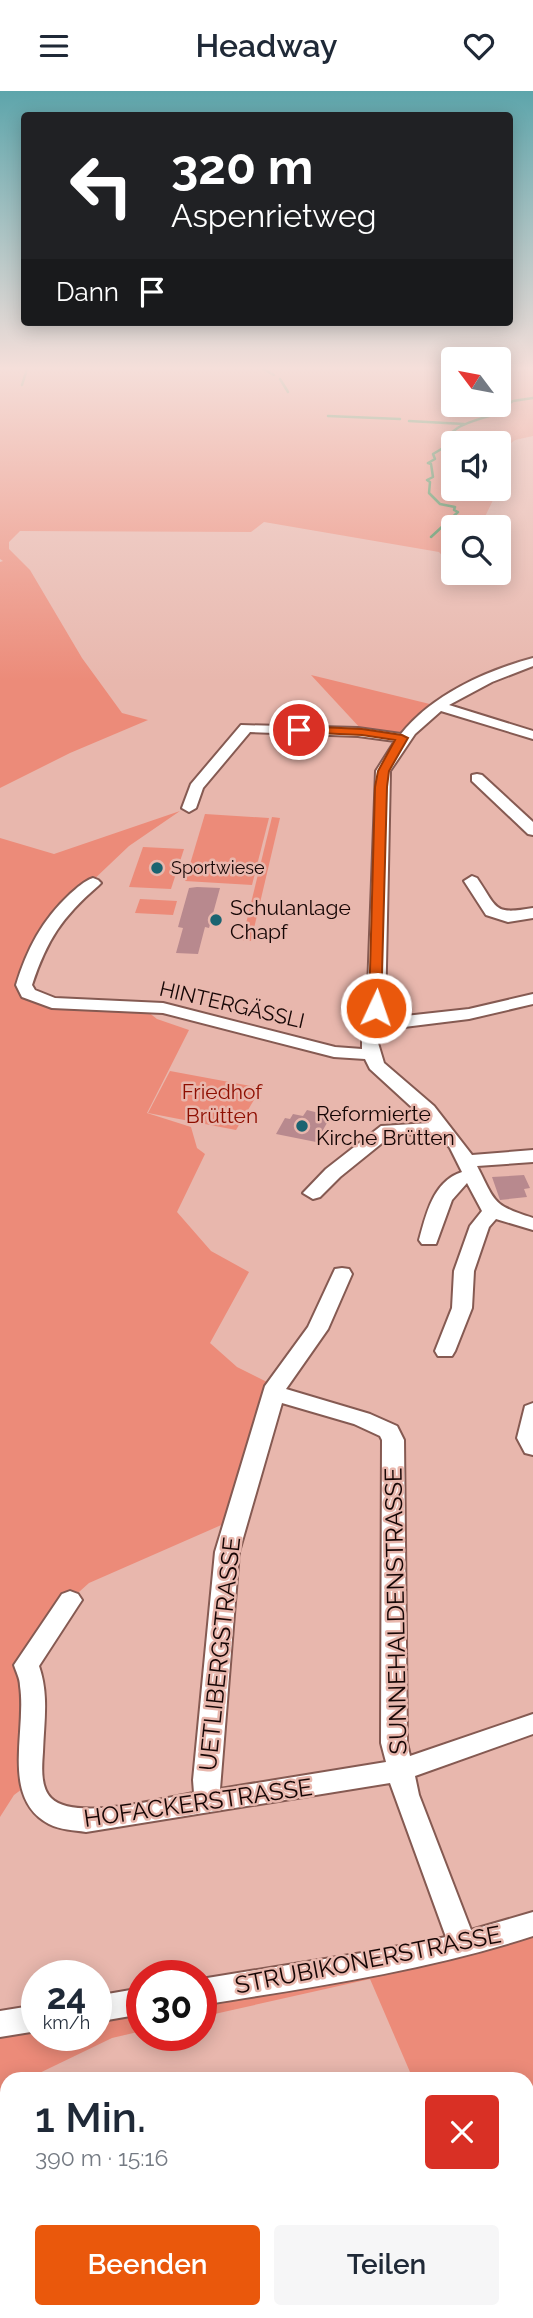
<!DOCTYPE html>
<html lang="de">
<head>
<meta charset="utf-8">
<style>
	body { margin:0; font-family:Raleway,sans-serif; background:#f6f6f7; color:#1f2937; height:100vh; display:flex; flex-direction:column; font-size:26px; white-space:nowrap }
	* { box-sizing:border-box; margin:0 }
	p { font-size:23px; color:#747a83 }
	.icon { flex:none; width:38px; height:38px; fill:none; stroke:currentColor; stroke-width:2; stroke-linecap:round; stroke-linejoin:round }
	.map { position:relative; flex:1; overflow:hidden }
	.sheet { position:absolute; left:0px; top:1981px; width:534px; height:247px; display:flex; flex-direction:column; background:#fff; border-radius:21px 21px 0 0; box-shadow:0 4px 18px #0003 }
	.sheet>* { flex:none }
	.top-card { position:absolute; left:21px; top:21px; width:492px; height:214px; border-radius:7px; box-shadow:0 4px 18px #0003; background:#202124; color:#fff; overflow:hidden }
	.needle { width:46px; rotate:302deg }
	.fabs { position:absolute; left:441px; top:256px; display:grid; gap:14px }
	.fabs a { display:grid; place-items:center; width:70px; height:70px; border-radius:7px; background:#fff; box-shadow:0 4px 18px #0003; font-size:35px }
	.speed { position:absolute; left:21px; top:1869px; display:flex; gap:14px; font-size:35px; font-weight:700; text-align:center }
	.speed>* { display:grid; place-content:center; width:91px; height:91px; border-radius:50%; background:#fff; box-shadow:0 4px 18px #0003; line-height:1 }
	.speed small { font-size:18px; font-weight:400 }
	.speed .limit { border:10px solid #d22; background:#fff; color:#111 }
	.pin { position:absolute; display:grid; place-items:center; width:60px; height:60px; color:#fff; margin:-30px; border:4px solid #fff; border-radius:50%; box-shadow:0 2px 7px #0007 }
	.me { position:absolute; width:77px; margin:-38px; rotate:3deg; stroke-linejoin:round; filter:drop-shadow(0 0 5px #0008) }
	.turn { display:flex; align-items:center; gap:24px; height:147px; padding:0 35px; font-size:32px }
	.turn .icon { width:91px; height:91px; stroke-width:2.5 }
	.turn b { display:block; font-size:49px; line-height:60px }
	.then { display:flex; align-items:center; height:66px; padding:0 35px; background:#0003; gap:14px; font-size:26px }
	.round { display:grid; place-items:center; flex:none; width:74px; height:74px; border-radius:7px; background:#f6f6f7 }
	.summary { display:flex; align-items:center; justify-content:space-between; height:119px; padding:0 35px }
	h1 { font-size:42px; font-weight:600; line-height:52px }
	.primary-button { display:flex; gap:14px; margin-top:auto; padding:14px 35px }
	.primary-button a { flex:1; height:80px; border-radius:7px; background:#ea580c; color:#fff; font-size:28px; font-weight:600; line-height:80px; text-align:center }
	.primary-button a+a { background:#f6f6f7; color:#1f2937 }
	header { display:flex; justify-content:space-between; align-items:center; height:91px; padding:0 35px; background:#fff; font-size:32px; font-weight:600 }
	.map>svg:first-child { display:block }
</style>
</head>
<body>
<header><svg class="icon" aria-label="menu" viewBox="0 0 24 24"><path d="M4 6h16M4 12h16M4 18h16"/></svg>Headway<svg class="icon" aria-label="heart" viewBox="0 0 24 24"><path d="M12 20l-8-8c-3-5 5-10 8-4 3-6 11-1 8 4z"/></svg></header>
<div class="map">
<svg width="533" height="2227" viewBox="0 0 533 2227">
	<rect width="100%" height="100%" fill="#e8b7ad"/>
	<g fill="#ec8b79">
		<polygon points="0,278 453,278 453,313 499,313 499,278 533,278 533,345 515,349 499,362 499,352 453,352 453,397 473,397 494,407 480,436 453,436 453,477 439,461 264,431 251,441 20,440 9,451 9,458 30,479 82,567 122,622 148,629 70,662 0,697 0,471 3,470 0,468"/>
		<polygon points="311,584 438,615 402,647 361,638"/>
		<polygon points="180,720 129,755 69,812 24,894 39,909 143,917 157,928 189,939 147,1022 191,1036 197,1057 205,1063 177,1121 211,1160 249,1181 210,1252 237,1276 269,1292 235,1428 89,1492 70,1509 26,1574 26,1695 14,1704 0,1726 0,747 54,763"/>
		<polygon points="205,723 269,727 252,794 185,790"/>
		<polygon points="272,726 280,727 251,850 242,849"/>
		<polygon points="143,756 184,758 171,798 129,796"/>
		<polygon points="140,808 177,810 173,824 135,822"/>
		<polygon points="170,980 261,997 236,1039 148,1022"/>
		<polygon points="533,1833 533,2227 517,2227 514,2221 527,2221 527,1988 413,1988 370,1888 201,1926 201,1901"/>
		<polygon points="142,1910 142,1940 112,1947 27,1988 7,1988 7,1998 0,2001 0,1933 37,1927 37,1944 96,1944 96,1918"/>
	</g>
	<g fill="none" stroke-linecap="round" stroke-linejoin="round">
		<g stroke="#2d8e4f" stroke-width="2.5">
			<polyline points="263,278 274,284"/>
			<polyline points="280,288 288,301"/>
			<polyline points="22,294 27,278"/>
			<polyline points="328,325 400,328"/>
			<polyline points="409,330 464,333"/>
			<path d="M 431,446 L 458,421 L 454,419 L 455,416 L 440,413 L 429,402 L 430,391 L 427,389 L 433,386 L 431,373 L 428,372 L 435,368 L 433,363 L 443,357 C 448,331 481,330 502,320 L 501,318 L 513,310 L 533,307"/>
		</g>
	</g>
	<g fill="#b8898e">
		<polygon points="197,796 220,797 209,837 205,836 198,863 176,862 183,837 178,836 189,797"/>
		<polygon points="307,1019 331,1025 316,1051 276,1043 285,1027 290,1028 293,1023 303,1025"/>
		<polygon points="524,1084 530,1097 524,1098 527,1106 500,1109 492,1086"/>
	</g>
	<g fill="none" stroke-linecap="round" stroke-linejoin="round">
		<defs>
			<g id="minor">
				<path d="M 533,567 L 533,575 L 492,591 L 449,614 L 533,640 L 533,648 L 441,620 L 415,643 L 390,680 L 385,924 L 387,927 L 469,918 L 533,903 L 533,913 L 469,928 L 388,938 L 378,952 L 384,972 L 434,1015 L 472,1064 L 533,1059 L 533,1071 L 477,1075 C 496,1112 492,1114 533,1127 L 533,1139 L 496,1128 L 489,1136 L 474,1180 L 472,1217 L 455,1260 L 452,1265 L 438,1265 L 435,1260 L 452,1217 L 454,1180 L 470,1135 L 482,1120 L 467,1092 L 452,1109 L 436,1153 L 422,1153 L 419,1149 C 426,1124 433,1090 462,1081 L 450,1057 L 438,1043 L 392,1044 L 340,1086 L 320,1106 L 313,1108 L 303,1102 L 326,1078 L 381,1035 L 429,1032 L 370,978 L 365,968 L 334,966 L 163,922 L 52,917 L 22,906 L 16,894 C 27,858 42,829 70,803 C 77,797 84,790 93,787 L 98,789 L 101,792 L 98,795 C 62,826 47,849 32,894 L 35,899 L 55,907 L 163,912 L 335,956 L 362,958 L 362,945 L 374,933 L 367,925 L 376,680 L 395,650 L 358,645 L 250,641 L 203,697 L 196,717 L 189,721 L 182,717 L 191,693 L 241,634 L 358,637 L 401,643 C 432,604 485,580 533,567 Z"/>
				<polygon points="477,683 482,684 533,731 533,744 528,743 472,690 472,684"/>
				<path d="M 472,785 L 477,787 C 498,818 493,824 533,817 L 533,827 L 508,831 L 486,824 L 464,790 Z"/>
				<path d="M 342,1177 L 349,1178 L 352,1183 L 328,1238 L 286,1298 L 370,1323 L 397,1335 L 404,1349 L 407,1652 L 410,1665 L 533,1623 L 533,1643 L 415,1685 L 419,1704 L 471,1839 L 533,1821 L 533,1845 C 425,1880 313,1896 201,1914 L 201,1888 L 368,1861 L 446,1846 L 390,1692 L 86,1741 C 74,1739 60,1739 49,1733 C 0,1707 27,1640 20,1595 C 20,1587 16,1581 14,1574 L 62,1503 L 70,1500 L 78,1503 L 82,1509 L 78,1515 L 39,1575 C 49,1604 44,1630 43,1661 C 42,1675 40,1696 51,1707 C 75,1731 163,1707 194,1702 L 193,1689 L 215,1461 L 265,1295 L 308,1236 L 335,1178 ZM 282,1312 L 354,1333 L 380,1345 L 382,1349 L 381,1652 L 386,1671 L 220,1698 L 239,1461 Z"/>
				<polygon points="533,1312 533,1364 525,1362 517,1347 525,1315"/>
				<polygon points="142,1897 142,1923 96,1931 96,1905"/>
				<polygon points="37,1914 37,1940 0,1946 0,1920"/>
			</g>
		</defs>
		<use href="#minor" stroke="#855a52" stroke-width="4"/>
		<use href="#minor" fill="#fff" fill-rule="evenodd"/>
	</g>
	<linearGradient id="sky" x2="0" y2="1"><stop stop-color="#5da5ab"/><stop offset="0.47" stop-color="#f5dfda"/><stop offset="1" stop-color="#f5dfda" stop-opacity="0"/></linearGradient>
	<rect width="533" height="590" fill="url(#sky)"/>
	<polygon fill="#ea580c" stroke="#983908" stroke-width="2" points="299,635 362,638 402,644 408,647 389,680 387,696 381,920 371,920 369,917 375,696 378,680 395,649 362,644 295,641 293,639"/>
	<g fill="#1a6471" stroke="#e8b7ad" stroke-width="2.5">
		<circle cx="157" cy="777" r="7"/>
		<circle cx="216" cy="829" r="7"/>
		<circle cx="302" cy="1035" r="7"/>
	</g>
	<g text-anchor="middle" stroke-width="5" stroke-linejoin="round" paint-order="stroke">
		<g font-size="18" fill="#160605" stroke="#e8b7ad" text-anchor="start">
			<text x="171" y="783">Sportwiese</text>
		</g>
		<g font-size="21" fill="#160605" stroke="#e8b7ad" text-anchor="start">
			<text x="230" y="824">Schulanlage<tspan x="230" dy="24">Chapf</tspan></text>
			<text x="316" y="1030">Reformierte<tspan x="316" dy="24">Kirche Brütten</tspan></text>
		</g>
		<g font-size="21" fill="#160605" stroke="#e8b7ad">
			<text transform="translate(232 914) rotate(13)" y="7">HINTERGÄSSLI</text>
		</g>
		<g font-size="21" fill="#8e0e00" stroke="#e8b7ad">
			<text x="222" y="1008">Friedhof<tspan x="222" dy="24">Brütten</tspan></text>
		</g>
		<g font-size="24" fill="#160605" stroke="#e8b7ad">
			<text transform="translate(396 1520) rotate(-91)" y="8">SUNNEHALDENSTRASSE</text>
			<text transform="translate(220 1563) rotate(-84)" y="8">UETLIBERGSTRASSE</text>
			<text transform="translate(198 1712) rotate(-8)" y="8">HOFACKERSTRASSE</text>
			<text transform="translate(368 1869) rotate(-11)" y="8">STRUBIKONERSTRASSE</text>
		</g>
	</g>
</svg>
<div class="fabs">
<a><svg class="needle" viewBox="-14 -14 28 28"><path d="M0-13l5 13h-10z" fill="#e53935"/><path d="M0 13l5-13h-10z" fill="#747a83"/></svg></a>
<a><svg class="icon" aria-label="sound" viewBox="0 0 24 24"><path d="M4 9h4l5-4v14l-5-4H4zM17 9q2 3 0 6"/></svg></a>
<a><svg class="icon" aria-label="search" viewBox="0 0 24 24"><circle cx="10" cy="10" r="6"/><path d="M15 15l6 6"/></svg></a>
</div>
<div class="speed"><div>24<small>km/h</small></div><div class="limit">30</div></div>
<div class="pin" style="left:299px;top:639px;background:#d93025"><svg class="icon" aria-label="arrive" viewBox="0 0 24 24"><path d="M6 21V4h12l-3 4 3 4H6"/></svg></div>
<svg class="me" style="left:376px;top:917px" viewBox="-20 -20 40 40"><circle r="17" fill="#ea580c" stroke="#fff" stroke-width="3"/><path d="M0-11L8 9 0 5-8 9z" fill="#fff"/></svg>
<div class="top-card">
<div class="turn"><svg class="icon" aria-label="left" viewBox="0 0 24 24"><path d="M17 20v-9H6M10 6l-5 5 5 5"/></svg><div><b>320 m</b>Aspenrietweg</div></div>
<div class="then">Dann<svg class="icon" aria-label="arrive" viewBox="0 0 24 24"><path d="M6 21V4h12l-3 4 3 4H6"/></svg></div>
</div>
<section class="sheet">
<div class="summary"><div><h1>1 Min.</h1><p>390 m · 15:16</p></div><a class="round" style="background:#d93025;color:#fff"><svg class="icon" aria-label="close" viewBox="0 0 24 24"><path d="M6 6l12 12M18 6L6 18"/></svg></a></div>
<div class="primary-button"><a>Beenden</a><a>Teilen</a></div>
</section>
</div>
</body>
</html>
